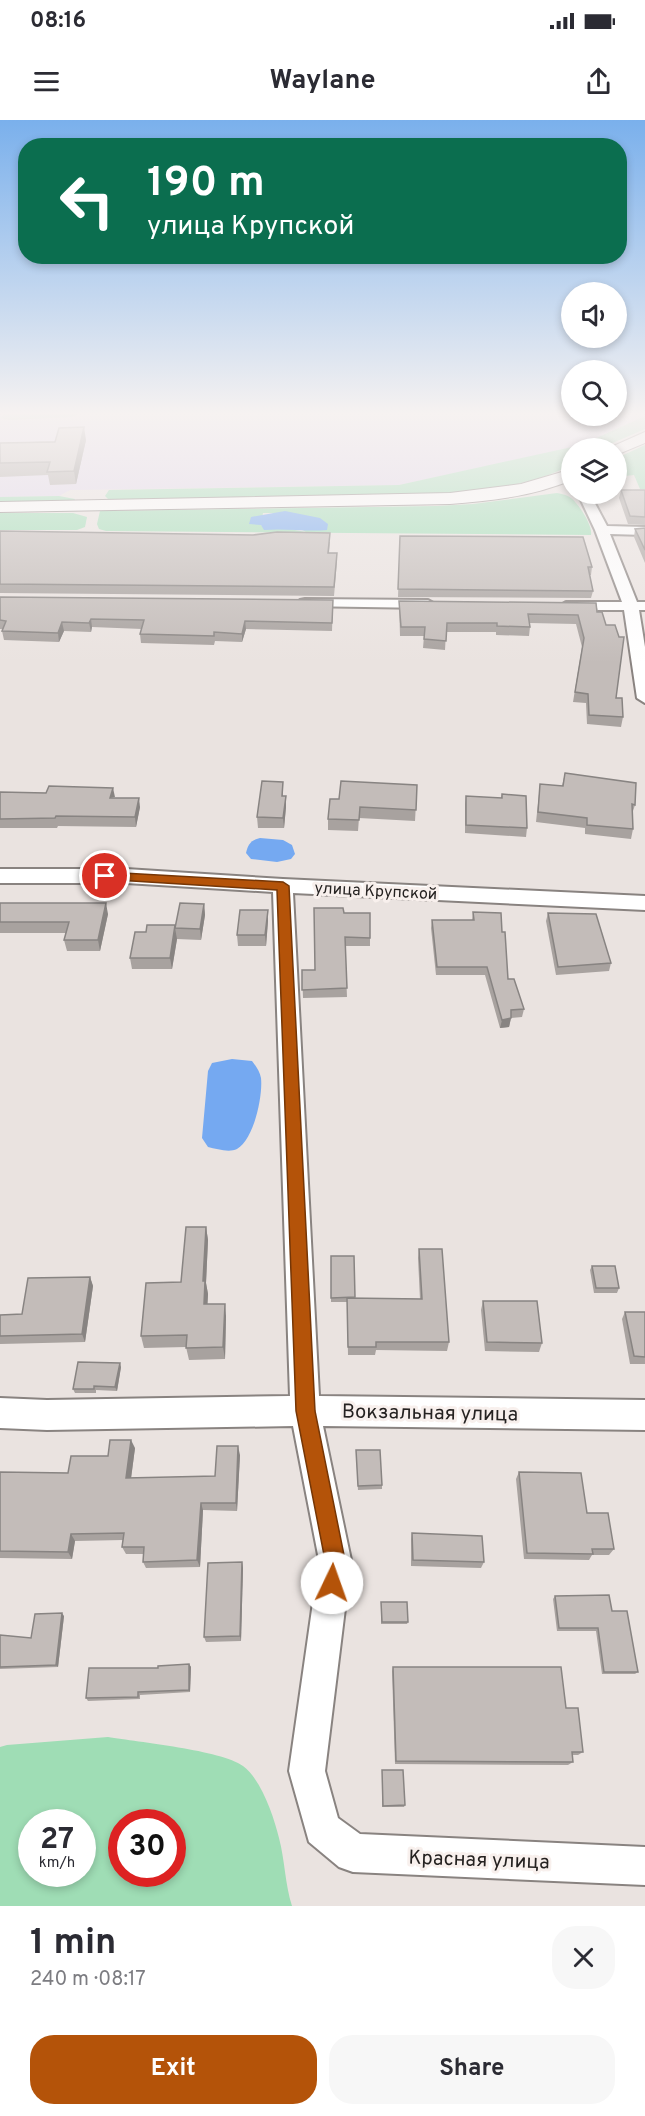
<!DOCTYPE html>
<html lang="en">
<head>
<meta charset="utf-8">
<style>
	body { margin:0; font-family:Overpass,sans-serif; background:#f7f7f7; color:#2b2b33; height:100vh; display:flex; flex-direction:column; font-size:22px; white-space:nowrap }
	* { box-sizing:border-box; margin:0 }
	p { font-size:20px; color:#7c7c81 }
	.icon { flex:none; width:33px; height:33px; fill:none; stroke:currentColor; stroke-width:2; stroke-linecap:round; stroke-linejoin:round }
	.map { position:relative; height:1786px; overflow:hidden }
	.drawer { display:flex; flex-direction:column; background:#fff; flex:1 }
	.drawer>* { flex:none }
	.hud { position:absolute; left:18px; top:18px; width:609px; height:126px; border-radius:24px; box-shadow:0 3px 9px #0003; background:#0b6e4f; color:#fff; overflow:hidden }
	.controls { position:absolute; left:561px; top:162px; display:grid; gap:12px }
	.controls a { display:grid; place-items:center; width:66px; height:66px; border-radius:50%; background:#fff; box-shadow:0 3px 9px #0003; font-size:30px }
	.speed { position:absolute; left:18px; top:1689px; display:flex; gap:12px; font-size:30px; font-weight:700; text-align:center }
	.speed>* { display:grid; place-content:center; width:78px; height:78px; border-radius:50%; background:#fff; box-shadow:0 3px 9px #0003; line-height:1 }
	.speed small { font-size:15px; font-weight:400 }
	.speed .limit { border:9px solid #d22; background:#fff; color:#111 }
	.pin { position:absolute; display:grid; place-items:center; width:51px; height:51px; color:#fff; margin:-26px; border:3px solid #fff; border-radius:50%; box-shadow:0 2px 6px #0007 }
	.me { position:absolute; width:66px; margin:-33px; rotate:3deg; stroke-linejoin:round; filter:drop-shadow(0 0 4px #0008) }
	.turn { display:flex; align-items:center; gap:21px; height:126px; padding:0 30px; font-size:27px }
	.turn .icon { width:78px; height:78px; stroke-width:2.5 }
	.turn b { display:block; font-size:42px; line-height:51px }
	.round { display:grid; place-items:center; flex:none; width:63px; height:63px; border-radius:24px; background:#f7f7f7 }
	.summary { display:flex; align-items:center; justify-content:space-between; height:102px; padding:0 30px }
	h1 { font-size:36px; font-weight:700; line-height:45px }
	.action { display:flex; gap:12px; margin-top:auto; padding:12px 30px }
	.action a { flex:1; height:69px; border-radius:24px; background:#b45309; color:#fff; font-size:24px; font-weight:700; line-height:69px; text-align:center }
	.action a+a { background:#f7f7f7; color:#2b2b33 }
	.status { display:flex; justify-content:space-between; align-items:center; height:42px; padding:0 30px; background:#fff; direction:ltr }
	.status svg { height:16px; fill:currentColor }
	header { display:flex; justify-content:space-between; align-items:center; height:78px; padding:0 30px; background:#fff; font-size:27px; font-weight:700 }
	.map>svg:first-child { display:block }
</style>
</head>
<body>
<div class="status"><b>08:16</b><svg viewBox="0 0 49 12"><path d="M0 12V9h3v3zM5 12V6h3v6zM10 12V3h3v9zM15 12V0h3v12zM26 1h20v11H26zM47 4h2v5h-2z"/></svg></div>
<header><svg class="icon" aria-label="menu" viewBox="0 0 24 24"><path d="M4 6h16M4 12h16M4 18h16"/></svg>Waylane<svg class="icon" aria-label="share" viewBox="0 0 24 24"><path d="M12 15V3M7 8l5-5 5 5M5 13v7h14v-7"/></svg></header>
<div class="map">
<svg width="645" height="1786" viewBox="0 0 645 1786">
	<rect width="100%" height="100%" fill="#eae3e0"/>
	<polygon fill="#e0d6eb" points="0,293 571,293 572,296 616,296 617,293 645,293 645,296 579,326 399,365 70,370 59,376 0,377"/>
	<g fill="#9fddb5" fill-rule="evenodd">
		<polygon points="5,293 81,293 72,297 10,300 0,298"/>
		<path d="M 645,296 L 645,309 L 601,328 L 572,328 L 571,345 C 535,364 493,369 453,374 L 109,380 L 105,376 L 109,370 L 399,365 L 581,325 Z"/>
		<polygon points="645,325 645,369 640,369 634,355 617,357 617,338"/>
		<path d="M 557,373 C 562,374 567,375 571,378 C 579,384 593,406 591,415 L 106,411 L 99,409 L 97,404 L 100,391 L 436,386 L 473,384 ZM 263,393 L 272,393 L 306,412 L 284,408 L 265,409 L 261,405 Z"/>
		<polygon points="59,376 75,379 74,381 0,383 0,377"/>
		<polygon points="0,393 73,393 87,397 85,407 77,410 0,410"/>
		<path d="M 108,1617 C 138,1622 221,1630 243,1646 C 261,1659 274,1697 279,1718 C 285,1741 285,1764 292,1786 L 0,1786 L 0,1627 L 7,1625 ZM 32,1702 L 82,1702 L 82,1754 L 32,1754 ZM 122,1702 L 172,1702 L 172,1754 L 122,1754 Z"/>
	</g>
	<g fill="#75a9f1">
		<path d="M 285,391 L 320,398 L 328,404 L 327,410 C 306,412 286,408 264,410 L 261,405 L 249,404 L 251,397 Z"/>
		<path d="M 260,718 L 283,720 L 292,725 L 295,734 L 291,739 L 277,742 L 251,739 L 246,733 C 248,724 251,720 260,718 Z"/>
		<path d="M 232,939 L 252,941 C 256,946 260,952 261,958 C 263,976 254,1019 237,1029 C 229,1033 217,1029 208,1027 L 202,1018 L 208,951 L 212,943 Z"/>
	</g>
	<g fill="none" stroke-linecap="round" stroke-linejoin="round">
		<defs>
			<g id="minor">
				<polygon points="578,374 590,374 607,406 645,407 645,415 610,414 637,482 645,482 645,490 639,490 645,527 645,583 637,578 624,490 566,490 559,486 566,482 622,482 595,410"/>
				<polygon points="305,479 428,480 435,484 428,488 300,486 298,483 300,480"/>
				<polygon points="0,749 126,749 283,759 645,776 645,790 293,773 319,1276 645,1280 645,1310 323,1306 351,1440 325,1651 338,1698 360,1714 645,1727 645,1765 353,1752 339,1747 309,1722 289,1651 319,1440 293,1306 47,1310 0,1308 0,1278 47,1280 290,1276 273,772 126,763 0,763"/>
			</g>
			<g id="secondary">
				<polygon points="645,312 645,323 616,335 616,328 609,328"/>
				<path d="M 572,349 L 572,360 C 533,376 492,381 450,384 L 0,392 L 0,382 L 450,373 L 521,364 Z"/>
			</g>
		</defs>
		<use href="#minor" stroke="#898380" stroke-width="4"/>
		<use href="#secondary" stroke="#898380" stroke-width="2"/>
		<use href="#minor" fill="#fff" fill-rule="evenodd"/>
		<use href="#secondary" fill="#fff" fill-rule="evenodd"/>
	</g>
	<g fill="#a8a29f">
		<polygon points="86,320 76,364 50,365 48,355 0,357 0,323"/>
		<polygon points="621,370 645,370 645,405 628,404 619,378"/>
		<polygon points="645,408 645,443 634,417 635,409"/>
		<polygon points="0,411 330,422 329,433 337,441 334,476 0,473"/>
		<polygon points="400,416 592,447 591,455 590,455 593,471 591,478 398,477"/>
		<polygon points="0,477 333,480 332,511 246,509 242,522 215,521 214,525 141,523 140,514 142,509 92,507 91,512 64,511 59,522 4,520 2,511 3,509 0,509"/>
		<polygon points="399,481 596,483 616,578 623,597 621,607 587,604 586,583 573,582 582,527 576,504 530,503 530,507 529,516 496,515 496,512 446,512 445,530 423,528 424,516 400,516"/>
		<polygon points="565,653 635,685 632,694 633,709 631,719 585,714 585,708 536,702 539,674 540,664 562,666"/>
		<polygon points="283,662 283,676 286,676 286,687 284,708 258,708 257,697"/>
		<polygon points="417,665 415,701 359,698 358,711 328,710 328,699"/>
		<polygon points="0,672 114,678 140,687 136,707 58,706 57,708 0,708"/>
		<polygon points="502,674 527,708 526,717 465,713 465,684 466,676 501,678"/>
		<polygon points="0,783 108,794 100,831 67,831 64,820 66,813 0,813"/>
		<polygon points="204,784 205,795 201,820 177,819 172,849 132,849 130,838 146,812 175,806"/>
		<polygon points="473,792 502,812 508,859 524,889 522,897 511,898 509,907 500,908 485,855 436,855 431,808 432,800 472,800"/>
		<polygon points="344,793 370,818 370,826 345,826 347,877 303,878 302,850 314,850"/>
		<polygon points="548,793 611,843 609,851 556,855 546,801"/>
		<polygon points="268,801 266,826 238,826 237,815"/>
		<polygon points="206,1107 208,1120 206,1163 208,1174 207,1184 226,1196 225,1239 189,1240 186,1227 144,1228 141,1216 181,1162"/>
		<polygon points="419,1129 449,1222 447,1231 376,1230 375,1235 348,1235 347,1182 331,1182 331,1136 355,1178 420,1179 418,1138"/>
		<polygon points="592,1146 619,1168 617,1173 594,1173 590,1150"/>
		<polygon points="90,1157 93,1166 85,1222 0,1224 0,1195 22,1194"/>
		<polygon points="483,1181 542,1223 539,1232 485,1231 481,1190"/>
		<polygon points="625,1192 645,1192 645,1244 630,1244 622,1199"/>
		<polygon points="121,1247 117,1271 96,1270 96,1273 75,1273 73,1269"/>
		<polygon points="135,1328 131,1358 215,1356 240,1335 237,1391 203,1390 200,1447 146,1448 143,1442 144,1434 126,1434 122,1427 123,1420 75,1421 72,1439 0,1438 0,1352 68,1353 108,1336"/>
		<polygon points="356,1330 382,1365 382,1369 358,1370"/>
		<polygon points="519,1352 587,1393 614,1429 609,1435 592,1435 589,1440 524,1439 516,1359"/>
		<polygon points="412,1413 484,1442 481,1448 411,1446 411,1419"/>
		<polygon points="242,1442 243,1448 241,1521 206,1522 204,1517"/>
		<polygon points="555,1476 612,1491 638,1552 635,1554 602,1554 596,1511 557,1511 553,1479"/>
		<polygon points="381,1482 408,1502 407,1504 381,1504"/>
		<polygon points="64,1496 58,1547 0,1549 0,1515 31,1518"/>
		<polygon points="189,1544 191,1547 190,1572 140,1575 140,1579 88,1581 86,1578 158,1548"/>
		<polygon points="393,1547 566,1588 583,1632 578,1635 572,1635 573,1642 568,1645 395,1644 392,1551"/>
		<polygon points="382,1650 405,1685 404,1687 382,1687"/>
	</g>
	<g fill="#888482">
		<polygon points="84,307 86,320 76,364 74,351"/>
		<polygon points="91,499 92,507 91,512 89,503"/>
		<polygon points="245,501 246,509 242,522 242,514"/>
		<polygon points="62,502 64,511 59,522 58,513"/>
		<polygon points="113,668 115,677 110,678"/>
		<polygon points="286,676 286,687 284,708 283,698"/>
		<polygon points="139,678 140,687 136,707 135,697"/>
		<polygon points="106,783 108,794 100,831 98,820"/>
		<polygon points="204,784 205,795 201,820 200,809"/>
		<polygon points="268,790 268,801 266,826 265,815"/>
		<polygon points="175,808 177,819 172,849 170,838"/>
		<polygon points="511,898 509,907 500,908 502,900"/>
		<polygon points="206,1107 208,1120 206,1163 208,1174 207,1197 204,1184 203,1161"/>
		<polygon points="90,1157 93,1166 85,1222 82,1214"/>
		<polygon points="225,1184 226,1196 225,1239 223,1227"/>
		<polygon points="120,1243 121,1247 117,1271 115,1267"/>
		<polygon points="131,1320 135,1328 130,1366 126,1358"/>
		<polygon points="238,1326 240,1335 237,1391 236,1383"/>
		<polygon points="201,1383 203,1390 200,1447 197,1440"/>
		<polygon points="71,1414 75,1421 72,1439 68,1432"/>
		<polygon points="242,1442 243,1448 241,1521 240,1516"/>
		<polygon points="62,1493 64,1496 58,1547 56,1545"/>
		<polygon points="189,1544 191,1547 190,1572 189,1570"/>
	</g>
	<g fill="#c3bcb9" stroke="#888482" stroke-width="1.5">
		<polygon points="84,307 74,351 47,352 50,342 0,343 0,323 55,322 59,308"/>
		<polygon points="621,370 645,370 645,397 630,396"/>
		<polygon points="645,408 645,430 635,409"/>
		<polygon points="0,411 253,415 277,412 330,413 328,433 337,433 334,467 0,464"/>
		<polygon points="400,416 583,417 592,447 588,447 593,471 398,469"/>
		<polygon points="0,477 333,480 332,503 245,501 242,514 214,512 214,516 140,514 144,500 91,499 89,503 62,502 58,513 2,511 6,501 0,500"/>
		<polygon points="399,481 596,483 597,492 602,492 606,505 615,505 619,517 624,517 616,578 622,578 623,597 589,595 588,574 575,572 584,518 578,495 528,494 530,507 497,506 497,503 447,503 446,521 424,519 425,507 401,507"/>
		<polygon points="565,653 636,663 635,685 632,684 633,709 587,705 587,698 538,692 540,664 563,666"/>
		<polygon points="262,661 283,662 282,676 286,676 283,698 257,697"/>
		<polygon points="341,661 417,665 416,690 360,687 359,700 328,699 330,679 339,679"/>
		<polygon points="49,666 113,668 110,678 139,678 135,697 56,696 55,698 0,699 0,672 46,673"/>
		<polygon points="502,674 526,676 527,708 466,705 466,676 502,678"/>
		<polygon points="0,783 106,783 98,820 64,820 69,802 0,802"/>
		<polygon points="180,783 204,784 200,809 175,808"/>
		<polygon points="314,788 343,788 344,793 370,793 370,818 345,817 347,868 302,870 302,850 315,850"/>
		<polygon points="240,790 268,790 265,815 237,815"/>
		<polygon points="473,792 501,793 502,812 505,812 508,859 514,859 524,889 511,890 511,898 502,900 487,847 437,847 432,800 474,800"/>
		<polygon points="548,793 596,794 611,843 558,847"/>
		<polygon points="147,805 175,805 170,838 130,838 135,812 146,812"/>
		<polygon points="186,1107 206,1107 203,1161 205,1161 204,1184 225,1184 223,1227 186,1228 187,1215 141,1216 146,1163 181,1162"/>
		<polygon points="419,1129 442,1129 449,1222 376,1222 376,1227 348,1227 347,1178 422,1179"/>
		<polygon points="331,1136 354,1136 355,1177 331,1178"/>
		<polygon points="592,1146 615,1146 619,1168 596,1168"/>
		<polygon points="90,1157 82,1214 0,1216 0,1195 22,1194 28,1158"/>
		<polygon points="483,1181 537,1181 542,1223 487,1222"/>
		<polygon points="625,1192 645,1192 645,1237 634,1236"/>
		<polygon points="78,1242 120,1243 115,1267 94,1266 94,1269 73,1269"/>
		<polygon points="110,1320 131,1320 126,1358 215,1356 217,1326 238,1326 236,1383 201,1383 197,1440 143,1442 144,1427 122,1427 124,1413 71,1414 68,1432 0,1431 0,1352 68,1353 71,1336 108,1336"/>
		<polygon points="356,1330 380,1330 382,1365 358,1366"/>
		<polygon points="519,1352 581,1353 587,1393 608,1393 614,1429 592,1429 593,1434 527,1433"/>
		<polygon points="412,1413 482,1416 484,1442 413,1440"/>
		<polygon points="242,1442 240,1516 204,1517 208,1443"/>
		<polygon points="609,1475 612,1491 627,1491 638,1552 604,1552 598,1508 559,1508 555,1476"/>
		<polygon points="381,1482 407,1482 408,1502 382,1502"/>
		<polygon points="62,1493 56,1545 0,1547 0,1515 31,1518 35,1494"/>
		<polygon points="189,1544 189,1570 138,1572 138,1577 86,1578 89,1548 158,1548 158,1546"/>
		<polygon points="393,1547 561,1547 566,1588 578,1588 583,1632 572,1632 573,1642 396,1641"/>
		<polygon points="382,1650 403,1650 405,1685 383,1686"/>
	</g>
	<linearGradient id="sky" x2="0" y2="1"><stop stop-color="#7ab0ec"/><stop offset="0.54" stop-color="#f6f2f1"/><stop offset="1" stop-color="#f6f2f1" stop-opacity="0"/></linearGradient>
	<rect width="645" height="543" fill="url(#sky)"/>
	<polygon fill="#b45309" stroke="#753606" stroke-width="1.5" points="105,752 283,762 289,766 315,1291 345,1440 339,1471 332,1473 325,1471 322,1463 325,1440 296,1291 277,770 101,759 101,753"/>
	<g text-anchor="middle" stroke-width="6" stroke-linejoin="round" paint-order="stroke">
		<g font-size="16" fill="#252221" stroke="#f8f0ed">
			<text transform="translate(376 770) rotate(3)" y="6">улица Крупской</text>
		</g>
		<g font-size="20" fill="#252221" stroke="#f8f0ed">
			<text transform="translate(430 1292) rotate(1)" y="7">Вокзальная улица</text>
			<text transform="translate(479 1739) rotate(2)" y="7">Красная улица</text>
		</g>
	</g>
</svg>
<div class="controls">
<a><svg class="icon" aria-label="sound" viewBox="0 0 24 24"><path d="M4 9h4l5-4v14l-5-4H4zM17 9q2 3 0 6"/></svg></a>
<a><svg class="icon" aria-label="search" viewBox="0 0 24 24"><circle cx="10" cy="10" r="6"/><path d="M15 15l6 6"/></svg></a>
<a><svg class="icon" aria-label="layers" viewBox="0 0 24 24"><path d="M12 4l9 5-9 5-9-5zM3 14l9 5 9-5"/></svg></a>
</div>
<div class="speed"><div>27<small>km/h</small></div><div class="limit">30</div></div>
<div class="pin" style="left:105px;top:756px;background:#d93025"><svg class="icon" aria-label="arrive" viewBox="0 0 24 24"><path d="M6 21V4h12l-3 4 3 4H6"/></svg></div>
<svg class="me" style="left:332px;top:1463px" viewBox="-20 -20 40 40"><circle r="19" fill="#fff"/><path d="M0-13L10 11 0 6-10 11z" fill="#b45309"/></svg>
<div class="hud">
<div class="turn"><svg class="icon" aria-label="left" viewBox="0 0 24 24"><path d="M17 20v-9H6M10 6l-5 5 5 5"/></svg><div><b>190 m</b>улица Крупской</div></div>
</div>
</div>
<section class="drawer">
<div class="summary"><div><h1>1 min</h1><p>240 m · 08:17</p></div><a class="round"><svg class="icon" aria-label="close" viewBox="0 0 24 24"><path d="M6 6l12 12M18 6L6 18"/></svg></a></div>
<div class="action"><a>Exit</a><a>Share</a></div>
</section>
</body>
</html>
